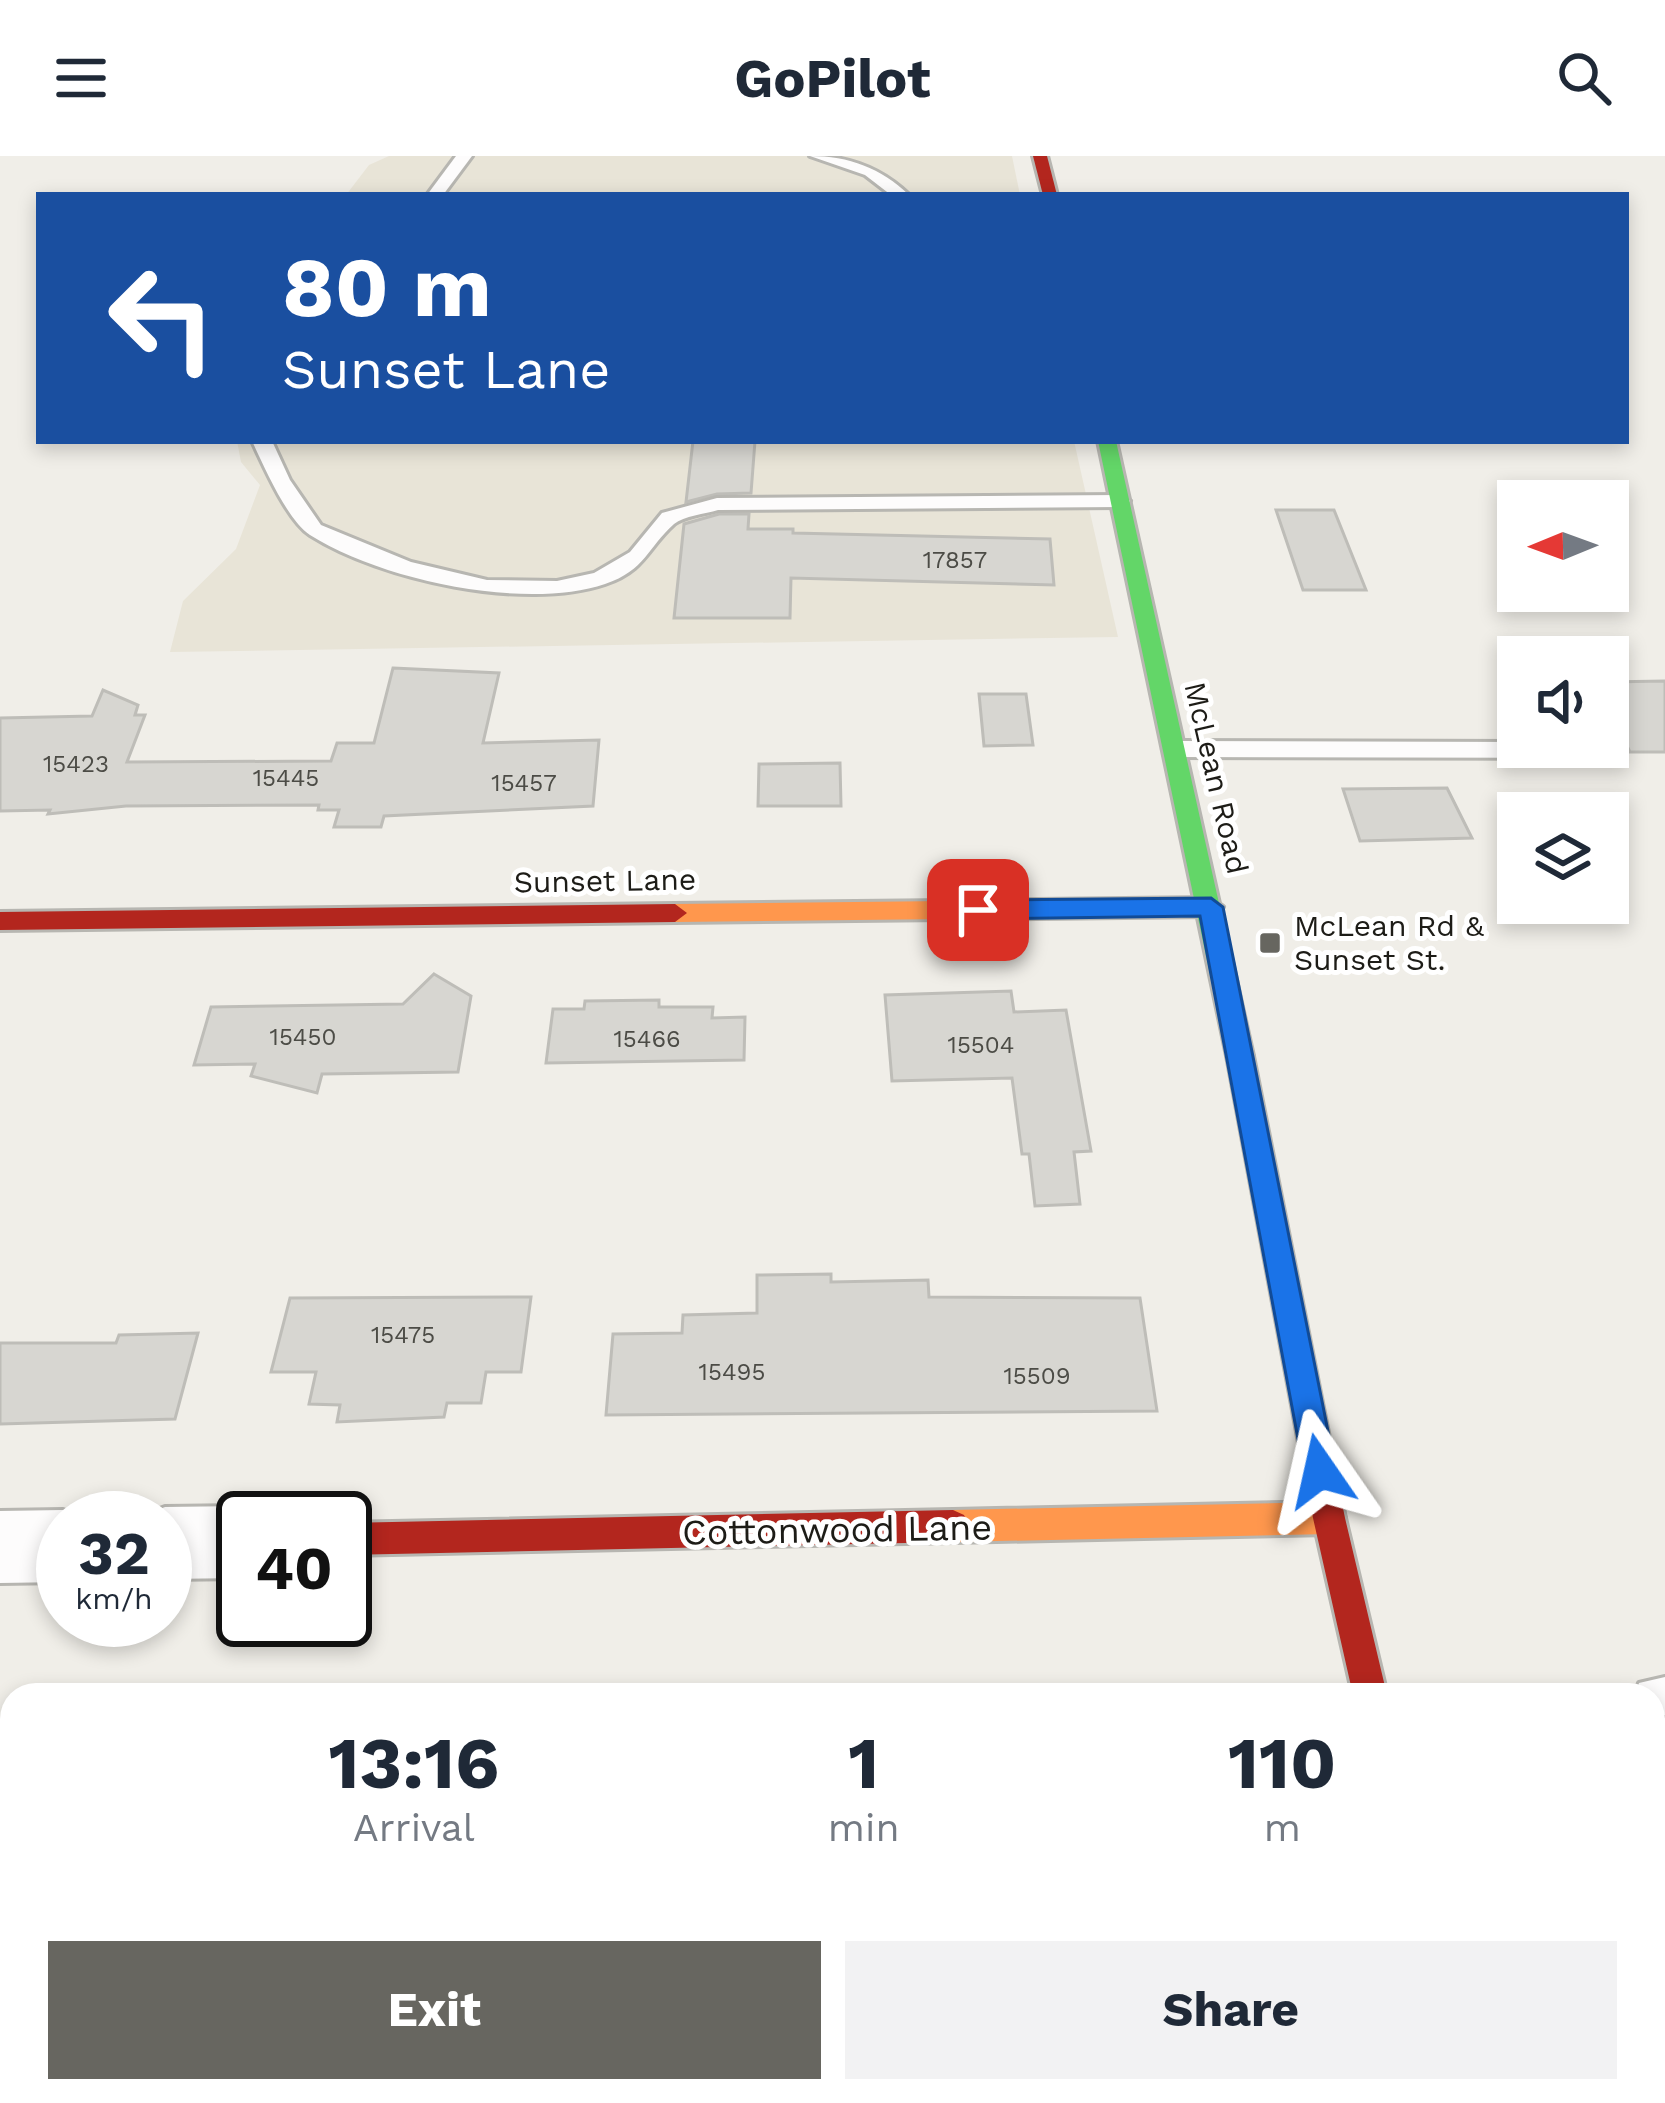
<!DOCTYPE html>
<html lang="en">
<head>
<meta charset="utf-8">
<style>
	body { margin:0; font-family:"Work Sans",sans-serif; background:#f2f2f3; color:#1f2937; height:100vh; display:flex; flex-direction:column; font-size:45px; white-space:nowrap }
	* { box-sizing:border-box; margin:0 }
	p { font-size:39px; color:#747a83 }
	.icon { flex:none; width:66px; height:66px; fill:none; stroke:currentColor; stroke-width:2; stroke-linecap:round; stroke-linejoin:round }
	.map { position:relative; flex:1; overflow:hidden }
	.details { position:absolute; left:0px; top:1527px; width:1665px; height:420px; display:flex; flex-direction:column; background:#fff; border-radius:36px 36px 0 0; box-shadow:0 6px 18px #0003 }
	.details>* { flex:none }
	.banner { position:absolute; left:36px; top:36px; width:1593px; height:252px; border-radius:0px; box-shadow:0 6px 18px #0003; background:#1a4fa0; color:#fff; overflow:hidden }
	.needle { width:78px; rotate:269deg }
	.fabs { position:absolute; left:1497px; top:324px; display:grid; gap:24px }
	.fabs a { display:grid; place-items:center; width:132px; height:132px; border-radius:0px; background:#fff; box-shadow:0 6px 18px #0003; font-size:60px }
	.speed { position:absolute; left:36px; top:1335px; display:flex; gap:24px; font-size:60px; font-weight:700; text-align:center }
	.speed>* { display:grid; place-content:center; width:156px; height:156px; border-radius:50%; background:#fff; box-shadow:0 6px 18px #0003; line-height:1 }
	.speed small { font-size:30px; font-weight:400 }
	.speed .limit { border:6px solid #111; border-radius:18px; background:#fff; color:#111 }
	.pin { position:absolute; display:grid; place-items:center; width:102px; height:102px; color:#fff; margin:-51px; border-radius:24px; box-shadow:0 6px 18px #0006 }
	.me { position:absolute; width:132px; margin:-66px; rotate:349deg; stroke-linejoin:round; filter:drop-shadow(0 0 9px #0008) }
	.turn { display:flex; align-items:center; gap:42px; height:252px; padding:0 48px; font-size:54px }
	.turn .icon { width:156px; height:156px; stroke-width:2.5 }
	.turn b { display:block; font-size:84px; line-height:102px }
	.eta { display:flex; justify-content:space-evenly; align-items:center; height:204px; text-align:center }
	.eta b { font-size:72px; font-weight:700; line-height:84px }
	.button { display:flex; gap:24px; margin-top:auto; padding:24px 48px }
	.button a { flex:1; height:138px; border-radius:0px; background:#676660; color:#fff; font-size:48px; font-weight:700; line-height:138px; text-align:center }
	.button a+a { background:#f2f2f3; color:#1f2937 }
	header { display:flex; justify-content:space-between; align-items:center; height:156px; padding:0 48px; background:#fff; font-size:54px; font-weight:700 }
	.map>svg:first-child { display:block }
</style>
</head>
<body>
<header><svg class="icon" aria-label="menu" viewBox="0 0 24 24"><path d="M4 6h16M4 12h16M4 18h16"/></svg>GoPilot<svg class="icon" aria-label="search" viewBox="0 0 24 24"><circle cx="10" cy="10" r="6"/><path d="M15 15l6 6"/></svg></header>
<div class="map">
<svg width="1665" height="1947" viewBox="0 0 1665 1947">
	<rect width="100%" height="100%" fill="#f0eee8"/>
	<g fill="#e8e4d7">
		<polygon points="389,0 1012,0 1020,39 346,39 369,9"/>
		<polygon points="237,285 1074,285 1118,481 170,496 183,445 236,393 260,329 241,306"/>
	</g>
	<g fill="#d7d6d1" stroke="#bebdb8" stroke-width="3">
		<polygon points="693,285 755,285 751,337 717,338 686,346"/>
		<polygon points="1276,354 1334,354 1366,434 1303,434"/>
		<polygon points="719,358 749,358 748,373 793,373 793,377 1050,383 1054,429 791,422 790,462 674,462 684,368"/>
		<polygon points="393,512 499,517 483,587 599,584 593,650 384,660 381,671 334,671 339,654 318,654 319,649 126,650 48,658 50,654 0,655 0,562 92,560 103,534 138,549 135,559 145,559 127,606 331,605 337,587 374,587"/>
		<polygon points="1665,525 1665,596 1630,596 1608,552 1608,526"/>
		<polygon points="979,538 1026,538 1033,589 984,590"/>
		<polygon points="840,607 841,650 758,650 759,608"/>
		<polygon points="1447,632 1472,682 1360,685 1343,633"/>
		<polygon points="434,818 471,840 458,916 322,918 317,937 251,920 255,908 194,909 211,851 403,848"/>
		<polygon points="1011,835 1014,856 1066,854 1091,995 1074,996 1080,1048 1035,1050 1029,998 1022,998 1012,922 892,925 885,839"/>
		<polygon points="659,844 659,851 713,851 712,862 745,861 744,904 546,907 553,853 584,853 585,845"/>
		<polygon points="831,1118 831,1126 928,1124 929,1141 1140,1142 1157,1255 606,1259 613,1178 682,1177 683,1159 757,1157 757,1119"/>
		<polygon points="531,1141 521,1216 486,1216 481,1247 447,1247 444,1261 337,1266 340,1249 309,1248 316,1216 271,1216 290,1142"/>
		<polygon points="198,1177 175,1263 0,1268 0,1187 116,1187 119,1179"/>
	</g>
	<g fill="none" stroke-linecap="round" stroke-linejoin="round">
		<defs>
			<g id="lane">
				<polygon points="456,0 472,0 443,39 427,39"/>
				<path d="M 810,0 C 849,0 881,12 909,39 L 891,39 L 865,19 Z"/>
				<path d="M 252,285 L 272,285 L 290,324 L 321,369 L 411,406 L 487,424 L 557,425 L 594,417 L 630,396 L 662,357 L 717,342 L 1120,339 L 1130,345 L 1120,351 L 718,354 C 705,358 684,360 674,368 C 647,392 646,414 605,428 C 525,455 381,424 310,379 C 287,364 264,310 252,285 Z"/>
				<polygon points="1175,585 1518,586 1518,591 1600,594 1588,602 1175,601 1163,593"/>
				<polygon points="1665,1521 1665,1559 1653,1560 1653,1539 1635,1539 1639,1527"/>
			</g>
			<g id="street">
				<polygon points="243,1350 269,1362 243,1362 243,1422 165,1423 165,1362 139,1361 165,1351"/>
				<polygon points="63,1354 83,1362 63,1362 63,1426 0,1427 0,1355"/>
			</g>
			<g id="fast">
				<polygon points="1098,285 1116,285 1253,900 1249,908 1231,908 1227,900"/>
				<polygon points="1442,1935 1482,1935 1485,1947 1445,1947"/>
			</g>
			<g id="slow">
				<polygon points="1211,742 1223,751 1211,760 675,766 663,757 675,748"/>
				<polygon points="1329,1346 1340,1351 1345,1362 1340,1373 1329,1378 953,1386 942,1381 937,1370 942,1359 953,1354"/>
			</g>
			<g id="jam">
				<polygon points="1033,0 1047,0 1057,39 1043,39"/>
				<polygon points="675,748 687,757 675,766 0,774 0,756"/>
				<polygon points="1240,889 1249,892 1253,900 1345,1362 1387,1539 1353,1539 1313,1362 1227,900 1231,892"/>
				<polygon points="953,1354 964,1359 969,1370 964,1381 953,1386 345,1399 345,1367"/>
			</g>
		</defs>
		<use href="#lane" stroke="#b7b6b1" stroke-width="6"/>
		<use href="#street" stroke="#b7b6b1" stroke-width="6"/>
		<use href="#fast" stroke="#b7b6b1" stroke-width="6"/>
		<use href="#slow" stroke="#b7b6b1" stroke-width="6"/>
		<use href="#jam" stroke="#b7b6b1" stroke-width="6"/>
		<use href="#lane" fill="#fdfcfc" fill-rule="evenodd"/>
		<use href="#street" fill="#fdfcfc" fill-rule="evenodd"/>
		<use href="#fast" fill="#63d668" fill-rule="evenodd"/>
		<use href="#slow" fill="#ff974d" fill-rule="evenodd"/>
		<use href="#jam" fill="#b3261e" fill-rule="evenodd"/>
	</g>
	<polygon fill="#1a73e8" stroke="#114b97" stroke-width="3" points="1211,742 1223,751 1336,1315 1331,1326 1320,1331 1308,1326 1304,1315 1200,760 978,763 966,754 978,744"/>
	<rect fill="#676660" stroke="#fff" stroke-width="4.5" x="1258" y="775" width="24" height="24" rx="6"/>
	<g text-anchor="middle" stroke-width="10" stroke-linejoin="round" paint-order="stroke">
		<g font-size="24" fill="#4c4c46">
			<text x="955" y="412">17857</text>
			<text x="76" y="616">15423</text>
			<text x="286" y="630">15445</text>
			<text x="524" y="635">15457</text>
			<text x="303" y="889">15450</text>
			<text x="647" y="891">15466</text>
			<text x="981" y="897">15504</text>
			<text x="403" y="1187">15475</text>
			<text x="732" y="1224">15495</text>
			<text x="1037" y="1228">15509</text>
		</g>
		<g font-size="30" fill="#1d1c17" stroke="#fff">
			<text transform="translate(1216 622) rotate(77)" y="10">McLean Road</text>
			<text transform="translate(605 725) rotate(-1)" y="10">Sunset Lane</text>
		</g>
		<g font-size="30" fill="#1d1c17" stroke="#fff" text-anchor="start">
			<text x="1294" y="780">McLean Rd &amp;<tspan x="1294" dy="34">Sunset St.</tspan></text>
		</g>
		<g font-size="36" fill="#1d1c17" stroke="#fff">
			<text transform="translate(837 1373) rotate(-1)" y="13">Cottonwood Lane</text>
		</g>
	</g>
</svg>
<div class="fabs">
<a><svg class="needle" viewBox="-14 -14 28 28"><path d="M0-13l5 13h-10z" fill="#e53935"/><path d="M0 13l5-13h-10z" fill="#747a83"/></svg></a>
<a><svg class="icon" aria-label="sound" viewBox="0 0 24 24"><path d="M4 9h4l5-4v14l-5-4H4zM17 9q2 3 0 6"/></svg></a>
<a><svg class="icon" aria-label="layers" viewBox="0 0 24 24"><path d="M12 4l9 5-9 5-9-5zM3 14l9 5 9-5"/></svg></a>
</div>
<div class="speed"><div>32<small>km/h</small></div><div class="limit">40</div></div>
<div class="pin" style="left:978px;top:754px;background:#d93025"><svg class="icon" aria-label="arrive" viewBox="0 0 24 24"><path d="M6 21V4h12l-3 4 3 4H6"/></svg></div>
<svg class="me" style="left:1320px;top:1315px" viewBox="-20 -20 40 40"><path d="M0-17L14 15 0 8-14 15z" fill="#1a73e8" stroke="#fff" stroke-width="4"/></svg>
<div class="banner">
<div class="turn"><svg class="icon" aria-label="left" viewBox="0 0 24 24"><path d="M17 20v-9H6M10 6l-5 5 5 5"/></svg><div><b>80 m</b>Sunset Lane</div></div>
</div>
<section class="details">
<div class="eta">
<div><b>13:16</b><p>Arrival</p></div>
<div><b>1</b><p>min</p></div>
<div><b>110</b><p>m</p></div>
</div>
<div class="button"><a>Exit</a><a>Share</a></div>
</section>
</div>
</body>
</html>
